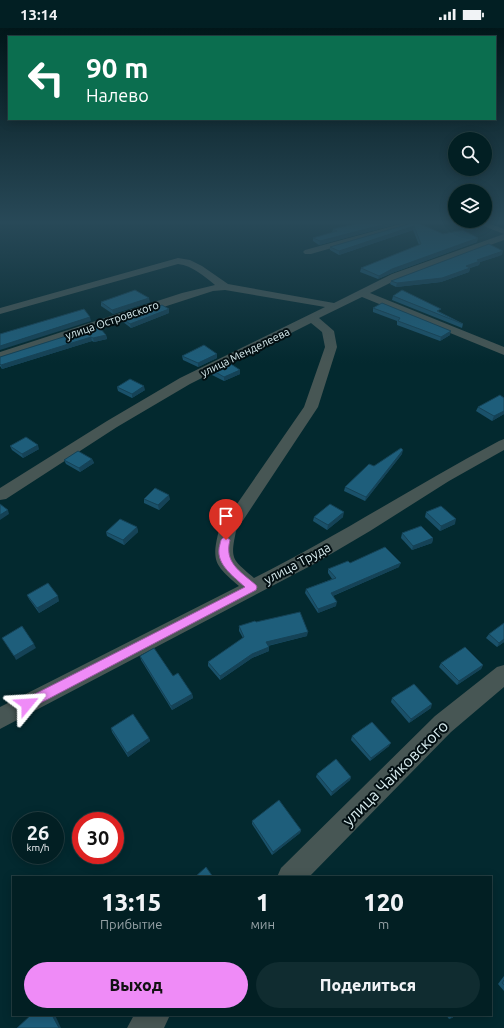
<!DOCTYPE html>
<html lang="ru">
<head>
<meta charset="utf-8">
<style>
	body { margin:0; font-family:Ubuntu,sans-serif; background:#102c30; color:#f1f3f6; height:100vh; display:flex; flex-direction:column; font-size:15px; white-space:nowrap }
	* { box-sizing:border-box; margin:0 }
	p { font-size:13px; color:#96a2a6 }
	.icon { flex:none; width:22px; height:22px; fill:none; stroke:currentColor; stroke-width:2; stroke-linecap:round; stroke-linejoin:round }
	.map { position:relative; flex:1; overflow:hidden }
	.side { position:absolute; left:12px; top:848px; width:480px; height:140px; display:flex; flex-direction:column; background:#021f23; border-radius:0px; box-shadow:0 2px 10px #0003,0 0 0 1px #233d41 }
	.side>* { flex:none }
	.banner { position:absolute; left:8px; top:8px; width:488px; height:84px; border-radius:0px; box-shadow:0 2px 10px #0003,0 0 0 1px #233d41; background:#0b6e4f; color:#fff; overflow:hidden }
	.buttons { position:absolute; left:448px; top:104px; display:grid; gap:8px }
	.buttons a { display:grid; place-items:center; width:44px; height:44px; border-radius:50%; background:#021f23; box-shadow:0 2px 10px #0003,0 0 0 1px #233d41; font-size:20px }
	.speed { position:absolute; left:12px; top:784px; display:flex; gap:8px; font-size:20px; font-weight:700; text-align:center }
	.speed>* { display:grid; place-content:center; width:52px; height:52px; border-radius:50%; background:#021f23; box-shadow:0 2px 10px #0003,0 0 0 1px #233d41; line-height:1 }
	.speed small { font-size:10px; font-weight:400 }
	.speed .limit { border:6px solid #d22; background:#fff; color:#111 }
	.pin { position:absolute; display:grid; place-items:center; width:34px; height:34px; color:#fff; margin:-41px -17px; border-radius:50% 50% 50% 0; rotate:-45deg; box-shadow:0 0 4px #0007 }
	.pin .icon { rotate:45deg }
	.me { position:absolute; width:44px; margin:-22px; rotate:63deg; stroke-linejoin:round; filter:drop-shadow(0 0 3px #0008) }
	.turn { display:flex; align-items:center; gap:14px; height:84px; padding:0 12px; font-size:18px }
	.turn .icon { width:52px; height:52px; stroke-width:2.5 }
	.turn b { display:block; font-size:28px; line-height:34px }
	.eta { display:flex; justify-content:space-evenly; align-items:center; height:68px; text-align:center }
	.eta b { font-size:24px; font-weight:800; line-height:28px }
	.cta { display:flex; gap:8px; margin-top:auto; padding:8px 12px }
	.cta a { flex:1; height:46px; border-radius:24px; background:#ef8bf7; color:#111; font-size:16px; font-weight:800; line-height:46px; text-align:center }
	.cta a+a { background:#102c30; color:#f1f3f6 }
	.status { display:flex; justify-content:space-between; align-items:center; height:28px; padding:0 20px; background:#021f23; direction:ltr }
	.status svg { height:11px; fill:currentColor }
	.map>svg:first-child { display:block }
</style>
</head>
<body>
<div class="status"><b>13:14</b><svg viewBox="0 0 49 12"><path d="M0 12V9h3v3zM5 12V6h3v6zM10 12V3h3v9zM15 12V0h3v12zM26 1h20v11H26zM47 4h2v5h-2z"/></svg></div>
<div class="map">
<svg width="504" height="1000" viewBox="0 0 504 1000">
	<rect width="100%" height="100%" fill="#03292f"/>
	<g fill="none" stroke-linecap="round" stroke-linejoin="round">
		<g fill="#475654" fill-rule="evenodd">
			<polygon points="404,195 418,195 311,226 305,226 303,224 305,222"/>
			<path d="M 476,195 L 488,195 L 504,201 L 504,212 L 400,250 L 370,265 L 504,319 L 504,327 L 362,269 L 319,290 L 334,303 L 337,319 L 318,379 L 236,503 C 230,532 232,531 254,550 C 338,508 416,457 499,413 L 504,411 L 504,422 L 449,453 L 370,503 L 314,536 L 0,701 L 0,679 L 239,558 C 215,537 211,534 219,502 L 304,379 L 325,319 L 322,304 L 311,295 L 190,356 L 117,399 L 6,471 L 0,472 L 0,460 L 107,393 L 180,350 L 325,279 L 225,262 L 213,263 L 0,332 L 0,324 L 182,265 L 215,257 C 204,248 193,238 178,236 L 0,286 L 0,280 L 178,230 L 190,232 L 202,238 L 228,256 L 334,275 L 392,246 L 504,206 Z"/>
			<polygon points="504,637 504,659 451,704 309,849 277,849 281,840 435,688 497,639"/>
			<polygon points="134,987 170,987 164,1000 127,1000"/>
		</g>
	</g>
	<g fill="#1a516a">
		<polygon points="360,195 401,195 319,217 313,213 313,210 332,205 333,201"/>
		<polygon points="412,195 443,206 477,214 392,245 378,251 360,244 361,240 419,217 413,202 339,227 330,222 330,219"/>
		<polygon points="502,227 480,234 479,237 470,240 469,244 441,254 396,259 390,256 391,253"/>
		<polygon points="393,268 440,284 463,296 462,300 392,272"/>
		<polygon points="101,274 150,274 113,286 101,278"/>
		<polygon points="373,280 450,307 440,313 397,297 397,293 373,284"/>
		<polygon points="169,285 131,300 123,294 122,290"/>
		<polygon points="98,298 106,307 107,311 94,314 92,313 2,341 0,338 0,329"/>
		<polygon points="182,328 217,330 198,339 183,332"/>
		<polygon points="212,342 240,346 224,353 212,347"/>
		<polygon points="117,359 145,362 132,370 118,363"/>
		<polygon points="504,370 504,386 492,393 476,383 478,379"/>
		<polygon points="10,418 39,421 23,430 12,422"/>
		<polygon points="402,426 365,473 344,463 345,459 374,438"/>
		<polygon points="92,431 94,435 80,444 66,436 64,432"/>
		<polygon points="144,471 170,471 159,482 144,475"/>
		<polygon points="426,484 455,496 440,503 425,489"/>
		<polygon points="314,489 343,489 327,502 313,493"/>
		<polygon points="137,499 138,504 124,517 107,508 106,504"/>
		<polygon points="402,505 433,510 432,515 412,522 401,510"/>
		<polygon points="350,535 399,539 333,568 336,578 318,585 305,565 306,561 332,551 328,545 328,541"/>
		<polygon points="27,567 59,573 39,585 29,571"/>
		<polygon points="256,594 307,608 268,618 269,623 252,630 220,652 208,638 208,634 243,610 239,603 239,598"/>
		<polygon points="489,606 504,614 497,619 486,610"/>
		<polygon points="140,628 173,648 192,666 193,670 172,682 141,632"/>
		<polygon points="441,635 483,637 481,641 457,657 439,639"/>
		<polygon points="392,670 431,680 409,695 391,674"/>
		<polygon points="111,700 149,710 150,713 128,729 112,704"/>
		<polygon points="352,708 389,718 370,733 351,712"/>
		<polygon points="317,746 351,749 350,752 331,768 316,749"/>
		<polygon points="252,793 301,802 300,805 272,827 252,796"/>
		<polygon points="504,948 504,963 498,956"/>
		<polygon points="446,987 454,987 452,990 449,991"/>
	</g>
	<g fill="#154256">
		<polygon points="389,195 401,195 319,217 320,213"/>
		<polygon points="414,198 413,202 339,227 339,223"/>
		<polygon points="478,210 477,214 392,245 378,251 379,248 392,241"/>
		<polygon points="503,223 502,227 480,234 479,237 467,241 470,240 469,244 441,254 396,259 397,255 466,238 477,232"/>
		<polygon points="149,270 150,274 113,286 112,282"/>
		<polygon points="169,281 169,285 131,300 130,296"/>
		<polygon points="90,289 91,293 0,322 0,318"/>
		<polygon points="451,303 450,307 440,313 441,309"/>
		<polygon points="106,307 107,311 94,314 93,310"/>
		<polygon points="91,309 92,313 2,341 1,337"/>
		<polygon points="217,326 217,330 198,339 198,335"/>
		<polygon points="240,342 240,346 224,353 224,349"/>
		<polygon points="144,358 145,362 132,370 132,366"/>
		<polygon points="504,383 504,386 492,393 494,388"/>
		<polygon points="38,417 39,421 23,430 22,426"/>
		<polygon points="403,422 402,426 365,473 366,469"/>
		<polygon points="92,431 94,435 80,444 79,440"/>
		<polygon points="169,467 170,471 159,482 158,477"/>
		<polygon points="8,482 9,486 0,492 0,487"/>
		<polygon points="344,484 343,489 327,502 328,497"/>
		<polygon points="456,491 455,496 440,503 441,498"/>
		<polygon points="137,499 138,504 124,517 123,512"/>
		<polygon points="433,510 432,515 412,522 413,518"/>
		<polygon points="401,535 399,539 330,569 331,565"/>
		<polygon points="58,568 59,573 39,585 37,580"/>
		<polygon points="337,574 336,578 318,585 318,581"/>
		<polygon points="308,604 307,608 266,618 266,614"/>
		<polygon points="504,611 504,614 497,619 499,615"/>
		<polygon points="34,616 36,620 16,632 14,628"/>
		<polygon points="269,619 269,623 252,630 220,652 220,648 252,626"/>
		<polygon points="483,637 481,641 457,657 459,653"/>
		<polygon points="192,666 193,670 172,682 171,678"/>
		<polygon points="432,676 431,680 409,695 411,691"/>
		<polygon points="149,710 150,713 128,729 127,725"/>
		<polygon points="391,715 389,718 370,733 371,730"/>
		<polygon points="351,749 350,752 331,768 332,764"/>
		<polygon points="301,802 300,805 272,827 273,824"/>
		<polygon points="52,987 55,987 61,1000 59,1000"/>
	</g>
	<g fill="#1e5e7b" stroke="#154256">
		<polygon points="360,195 389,195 320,213 313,210 337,203 333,201"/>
		<polygon points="412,195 418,195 443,206 463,202 478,210 392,241 379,248 361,240 421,216 414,198 339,223 330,219"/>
		<polygon points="489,216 503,223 477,232 480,233 466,238 470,240 442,250 397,255 391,253"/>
		<polygon points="135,262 149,270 112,282 101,274"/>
		<polygon points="402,262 441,281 437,283 463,296 393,268"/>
		<polygon points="382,275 451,303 441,309 398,293 400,290 373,280"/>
		<polygon points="162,277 169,281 130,296 122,290"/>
		<polygon points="84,281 90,289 0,318 0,306"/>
		<polygon points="98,298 106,307 93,310 91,309 1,337 0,336 0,329"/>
		<polygon points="204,317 217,326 198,335 182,328"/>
		<polygon points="228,334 240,342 224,349 212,342"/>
		<polygon points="130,351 144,358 132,366 117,359"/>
		<polygon points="500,367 504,370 504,383 494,388 478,379"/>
		<polygon points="26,409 38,417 22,426 10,418"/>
		<polygon points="401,420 403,422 366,469 345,459 369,436 374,438"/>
		<polygon points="78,423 92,431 79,440 64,432"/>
		<polygon points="155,460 169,467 158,477 144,471"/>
		<polygon points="0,476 8,482 0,487"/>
		<polygon points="330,476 344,484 328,497 314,489"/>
		<polygon points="441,478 456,491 441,498 426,484"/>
		<polygon points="120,491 137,499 123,512 106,504"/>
		<polygon points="421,498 433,510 413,518 402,505"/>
		<polygon points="385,519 401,535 331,565 337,574 318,581 306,561 336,550 328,541 348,533 350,535"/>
		<polygon points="48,555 58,568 37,580 27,567"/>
		<polygon points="300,584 308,604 266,614 269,619 252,626 220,648 208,634 244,609 239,598 255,593 256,594"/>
		<polygon points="504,595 504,611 499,615 489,606"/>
		<polygon points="22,598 34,616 14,628 2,610"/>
		<polygon points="465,619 483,637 459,653 441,635"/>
		<polygon points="154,620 173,648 178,645 192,666 171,678 140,628"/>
		<polygon points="414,656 432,676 411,691 392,670"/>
		<polygon points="133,686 149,710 127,725 111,700"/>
		<polygon points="372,694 391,715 371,730 352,708"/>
		<polygon points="336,731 351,749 332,764 317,746"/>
		<polygon points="279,772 301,802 273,824 252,793"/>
		<polygon points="206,839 213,849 195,849"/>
		<polygon points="504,952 504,957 502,955"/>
		<polygon points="31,987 52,987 59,1000 17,1000"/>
		<polygon points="450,987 454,987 452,990"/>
	</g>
	<linearGradient id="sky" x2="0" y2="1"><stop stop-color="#02171a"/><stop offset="0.58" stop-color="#284958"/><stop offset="1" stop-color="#284958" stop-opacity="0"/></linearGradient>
	<rect width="504" height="335" fill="url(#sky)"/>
	<path fill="#ef8bf7" stroke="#9b5aa1" d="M 226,509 L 230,512 C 224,535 240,543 256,557 L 257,559 L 256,562 L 31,680 L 27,681 L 23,680 L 21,676 L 23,672 L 245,559 C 232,547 214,535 220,516 C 221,512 221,510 226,509 Z"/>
	<g text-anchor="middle" stroke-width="4" stroke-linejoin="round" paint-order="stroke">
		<g font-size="11" fill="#d9edf0" stroke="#030f12">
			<text transform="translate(112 292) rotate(-19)" y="4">улица Островского</text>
			<text transform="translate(245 324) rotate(-26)" y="4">улица Менделеева</text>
		</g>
		<g font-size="13" fill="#d9edf0" stroke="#030f12">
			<text transform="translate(297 535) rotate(-28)" y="5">улица Труда</text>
		</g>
		<g font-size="16" fill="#d9edf0" stroke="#030f12">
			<text transform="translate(395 745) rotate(-45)" y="6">улица Чайковского</text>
		</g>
	</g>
</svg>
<div class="buttons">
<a><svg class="icon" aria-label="search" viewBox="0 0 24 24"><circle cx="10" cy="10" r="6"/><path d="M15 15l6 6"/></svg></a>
<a><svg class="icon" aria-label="layers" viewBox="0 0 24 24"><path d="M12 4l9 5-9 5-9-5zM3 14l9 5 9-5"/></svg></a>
</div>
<div class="speed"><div>26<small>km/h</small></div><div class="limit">30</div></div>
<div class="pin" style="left:226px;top:512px;background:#d93025"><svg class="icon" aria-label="arrive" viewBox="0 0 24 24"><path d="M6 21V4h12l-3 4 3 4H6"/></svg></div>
<svg class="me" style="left:27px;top:676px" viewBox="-20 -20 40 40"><path d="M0-17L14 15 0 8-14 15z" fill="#ef8bf7" stroke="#fff" stroke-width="4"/></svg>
<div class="banner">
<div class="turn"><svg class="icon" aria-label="left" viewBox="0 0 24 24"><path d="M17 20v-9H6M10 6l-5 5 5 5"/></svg><div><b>90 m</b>Налево</div></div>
</div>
<section class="side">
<div class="eta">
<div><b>13:15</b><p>Прибытие</p></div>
<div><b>1</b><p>мин</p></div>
<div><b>120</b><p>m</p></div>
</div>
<div class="cta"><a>Выход</a><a>Поделиться</a></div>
</section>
</div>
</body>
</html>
